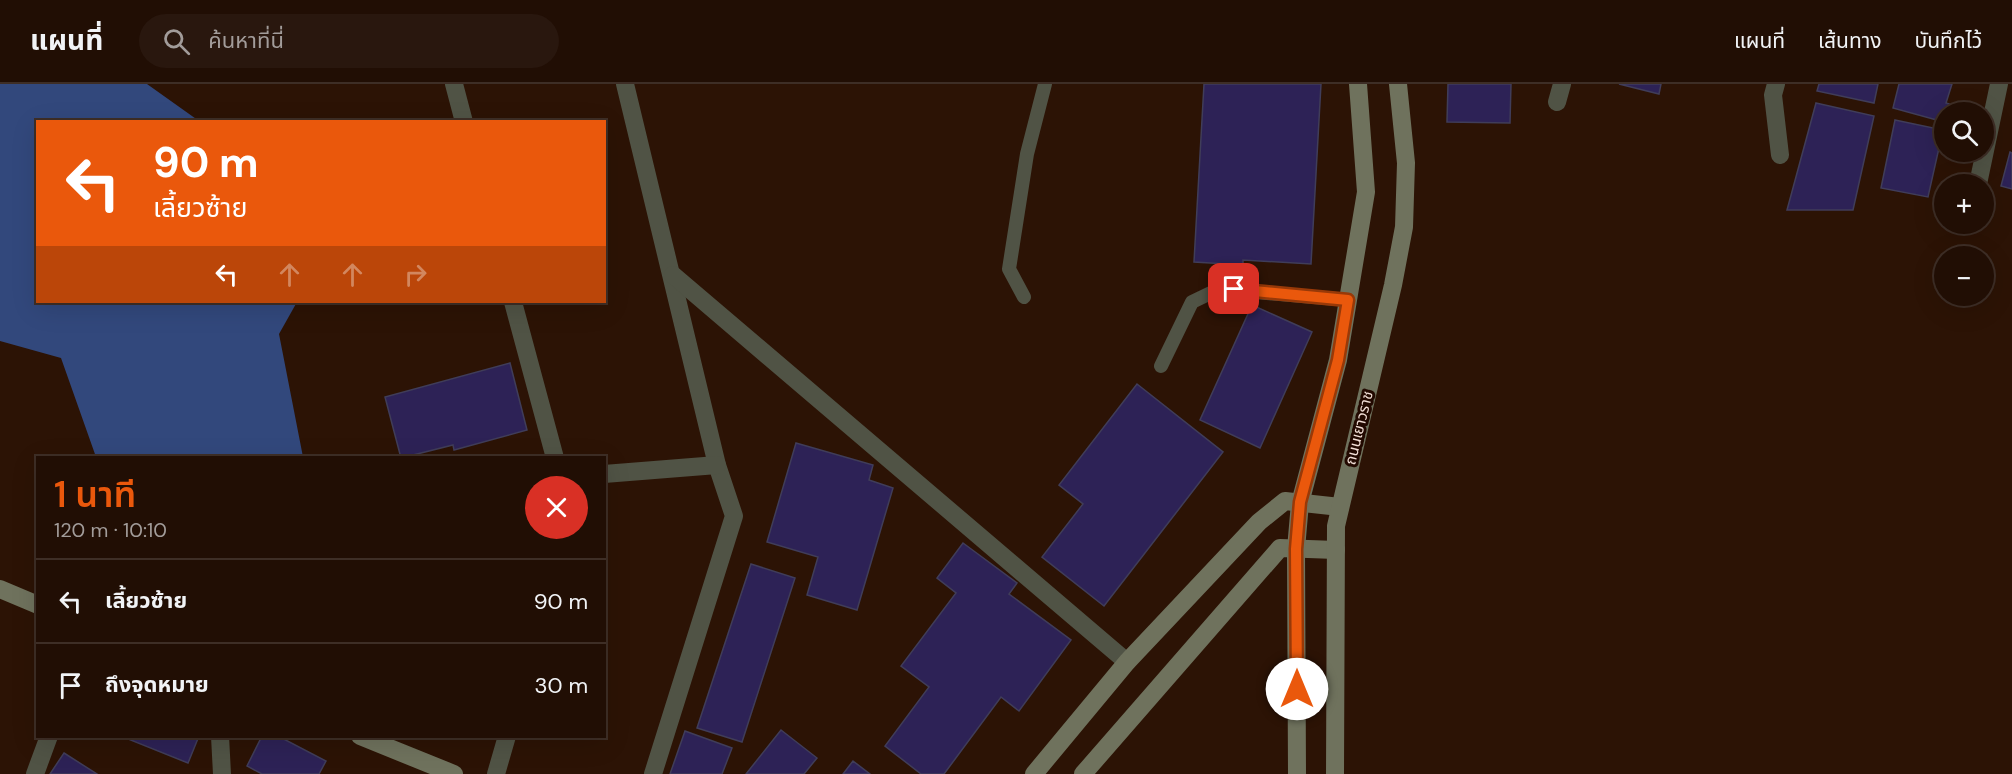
<!DOCTYPE html>
<html lang="th">
<head>
<meta charset="utf-8">
<style>
	body { margin:0; font-family:"DM Sans","Noto Sans Thai",sans-serif; background:#29170e; color:#f1f3f6; height:100vh; display:flex; flex-direction:column; font-size:22px; white-space:nowrap }
	* { box-sizing:border-box; margin:0 }
	p { font-size:20px; color:#a29c9a }
	.icon { flex:none; width:33px; height:33px; fill:none; stroke:currentColor; stroke-width:2; stroke-linecap:round; stroke-linejoin:round }
	.map { position:relative; flex:1; overflow:hidden }
	.side { position:absolute; left:36px; top:372px; width:570px; height:282px; display:flex; flex-direction:column; background:#210e04; border-radius:0px; box-shadow:0 6px 24px #0002,0 0 0 2px #3e2e26 }
	.side>* { flex:none }
	.guide { position:absolute; left:36px; top:36px; width:570px; height:183px; border-radius:0px; box-shadow:0 6px 24px #0002,0 0 0 2px #3e2e26; background:#ea580c; color:#fff; overflow:hidden }
	.fabs { position:absolute; left:1934px; top:18px; display:grid; gap:12px }
	.fabs a { display:grid; place-items:center; width:60px; height:60px; border-radius:50%; background:#210e04; box-shadow:0 6px 24px #0002,0 0 0 2px #3e2e26; font-size:30px }
	.pin { position:absolute; display:grid; place-items:center; width:51px; height:51px; color:#fff; margin:-26px; border-radius:12px; box-shadow:0 3px 9px #0006 }
	.me { position:absolute; width:66px; margin:-33px; rotate:0deg; stroke-linejoin:round; filter:drop-shadow(0 0 4px #0008) }
	.turn { display:flex; align-items:center; gap:21px; height:126px; padding:0 18px; font-size:27px }
	.turn .icon { width:78px; height:78px; stroke-width:2.5 }
	.turn b { display:block; font-size:42px; line-height:51px }
	.lanes { display:flex; align-items:center; height:57px; padding:0 18px; background:#0003; justify-content:center; gap:30px; direction:ltr }
	.lanes .off { opacity:.35 }
	.round { display:grid; place-items:center; flex:none; width:63px; height:63px; border-radius:32px; background:#29170e }
	.summary { display:flex; align-items:center; justify-content:space-between; height:102px; padding:0 18px }
	h1 { font-size:36px; font-weight:600; line-height:45px; color:#ea580c }
	ul { padding:0; list-style:none }
	li { display:flex; align-items:center; gap:18px; height:84px; padding:0 18px; border-top:2px solid #3e2e26 }
	li div { flex:1 }
	li b { display:block; font-size:22px }
	li em { font-style:normal }
	header { display:flex; align-items:center; gap:36px; box-sizing:border-box; height:84px; padding:0 30px; background:#210e04; border-bottom:2px solid #3e2e26 }
	header strong { font-size:28px }
	nav { display:flex; gap:33px; margin-inline-start:auto; font-size:21px }
	.search { width:420px; height:54px; background:#29170e; display:flex; align-items:center; gap:15px; box-sizing:border-box; padding:0 21px; border-radius:33px; color:#a29c9a; font-size:22px }
	.map>svg:first-child { display:block }
</style>
</head>
<body>
<header>
<strong>แผนที่</strong>
<div class="search"><svg class="icon" aria-label="search" viewBox="0 0 24 24"><circle cx="10" cy="10" r="6"/><path d="M15 15l6 6"/></svg>ค้นหาที่นี่</div>
<nav><a>แผนที่</a><a>เส้นทาง</a><a>บันทึกไว้</a></nav>
</header>
<div class="map">
<svg width="2012" height="690" viewBox="0 0 2012 690">
	<rect width="100%" height="100%" fill="#2c1305"/>
	<polygon fill="#32487c" points="0,0 147,0 199,37 38,38 38,218 297,218 279,250 303,373 96,373 61,274 0,257"/>
	<g fill="#2d2256" stroke="#403d59" stroke-width="1.5">
		<polygon points="1204,0 1321,0 1311,180 1243,176 1243,181 1194,178"/>
		<polygon points="1448,0 1511,0 1510,39 1447,38"/>
		<polygon points="1619,0 1661,0 1659,10"/>
		<polygon points="1819,0 1878,0 1874,19 1817,7"/>
		<polygon points="1899,0 1952,0 1946,19 1974,28 1944,28 1944,38 1893,24"/>
		<polygon points="1816,19 1874,32 1853,126 1787,126"/>
		<polygon points="1895,36 1943,46 1928,113 1881,104"/>
		<polygon points="2010,68 2012,69 2012,105 2001,102"/>
		<polygon points="1252,221 1312,248 1260,364 1200,336"/>
		<polygon points="510,279 527,346 454,366 453,361 401,374 385,313"/>
		<polygon points="1137,300 1223,368 1104,522 1042,473 1083,420 1059,401"/>
		<polygon points="796,359 873,381 869,396 893,404 857,526 807,511 818,473 767,458"/>
		<polygon points="963,459 1017,499 1009,510 1071,556 1019,627 1001,613 944,690 921,690 885,662 929,603 901,582 956,509 937,494"/>
		<polygon points="751,480 795,494 742,658 697,644"/>
		<polygon points="781,646 817,674 804,690 746,690"/>
		<polygon points="685,647 732,664 722,690 670,690"/>
		<polygon points="130,652 199,652 188,679 128,655"/>
		<polygon points="262,652 278,652 326,677 319,690 262,690 247,682"/>
		<polygon points="64,669 97,690 50,690"/>
		<polygon points="853,677 870,690 843,690"/>
	</g>
	<g fill="none" stroke-linecap="round" stroke-linejoin="round">
		<g stroke="#505345" stroke-width="14">
			<polyline points="1024,213 1009,185 1027,70 1045,0"/>
			<polyline points="1161,282 1192,218 1219,205 1348,216"/>
		</g>
		<g stroke="#505345" stroke-width="18">
			<polyline points="454,0 464,38"/>
			<polyline points="625,0 717,381 734,432 653,690"/>
			<polyline points="1776,0 1773,11 1780,71"/>
			<polyline points="1557,18 1562,0"/>
			<polyline points="1978,100 1999,0"/>
			<polyline points="673,191 1127,578"/>
			<polyline points="513,218 555,374"/>
			<polyline points="604,390 717,381"/>
			<polyline points="220,652 222,690"/>
			<polyline points="35,690 49,652"/>
			<polyline points="496,690 507,652"/>
		</g>
		<g stroke="#6f725d" stroke-width="18">
			<polyline points="0,505 38,521"/>
			<polyline points="360,652 454,690"/>
			<polyline points="1034,690 1127,578 1259,438 1285,417 1340,423"/>
			<polyline points="1083,690 1280,464 1336,466"/>
			<polyline points="1297,690 1296,465 1300,419 1338,276 1366,108 1358,0"/>
			<polyline points="1335,690 1336,442 1393,201 1404,143 1406,79 1398,0"/>
		</g>
	</g>
	<g fill="none" stroke-linecap="round" stroke-linejoin="round">
		<defs>
			<polyline id="route" points="1234,205 1348,216 1338,276 1300,418 1296,465 1297,605"/>
		</defs>
		<use href="#route" stroke="#983908" stroke-width="15"/>
		<use href="#route" stroke="#ea580c" stroke-width="10"/>
	</g>
	<g text-anchor="middle" stroke-width="6" stroke-linejoin="round" paint-order="stroke">
		<g font-size="15" fill="#f2dfd6" stroke="#220900">
			<text transform="translate(1359 344) rotate(-76)" y="5">ถนนเยาวราช</text>
		</g>
	</g>
</svg>
<div class="fabs">
<a><svg class="icon" aria-label="search" viewBox="0 0 24 24"><circle cx="10" cy="10" r="6"/><path d="M15 15l6 6"/></svg></a>
<a>+</a>
<a>−</a>
</div>
<div class="pin" style="left:1234px;top:205px;background:#d93025"><svg class="icon" aria-label="arrive" viewBox="0 0 24 24"><path d="M6 21V4h12l-3 4 3 4H6"/></svg></div>
<svg class="me" style="left:1297px;top:605px" viewBox="-20 -20 40 40"><circle r="19" fill="#fff"/><path d="M0-13L10 11 0 6-10 11z" fill="#ea580c"/></svg>
<div class="guide">
<div class="turn"><svg class="icon" aria-label="left" viewBox="0 0 24 24"><path d="M17 20v-9H6M10 6l-5 5 5 5"/></svg><div><b>90 m</b>เลี้ยวซ้าย</div></div>
<div class="lanes"><svg class="icon" aria-label="left" viewBox="0 0 24 24"><path d="M17 20v-9H6M10 6l-5 5 5 5"/></svg><svg class="icon off" aria-label="ahead" viewBox="0 0 24 24"><path d="M12 20V5M6 11l6-6 6 6"/></svg><svg class="icon off" aria-label="ahead" viewBox="0 0 24 24"><path d="M12 20V5M6 11l6-6 6 6"/></svg><svg class="icon off" aria-label="right" viewBox="0 0 24 24"><path d="M7 20v-9h11M14 6l5 5-5 5"/></svg></div>
</div>
<section class="side">
<div class="summary"><div><h1>1 นาที</h1><p>120 m · 10:10</p></div><a class="round" style="background:#d93025;color:#fff"><svg class="icon" aria-label="close" viewBox="0 0 24 24"><path d="M6 6l12 12M18 6L6 18"/></svg></a></div>
<ul>
<li><svg class="icon" aria-label="left" viewBox="0 0 24 24"><path d="M17 20v-9H6M10 6l-5 5 5 5"/></svg><div><b>เลี้ยวซ้าย</b></div><em>90 m</em></li>
<li><svg class="icon" aria-label="arrive" viewBox="0 0 24 24"><path d="M6 21V4h12l-3 4 3 4H6"/></svg><div><b>ถึงจุดหมาย</b></div><em>30 m</em></li>
</ul>
</section>
</div>
</body>
</html>
